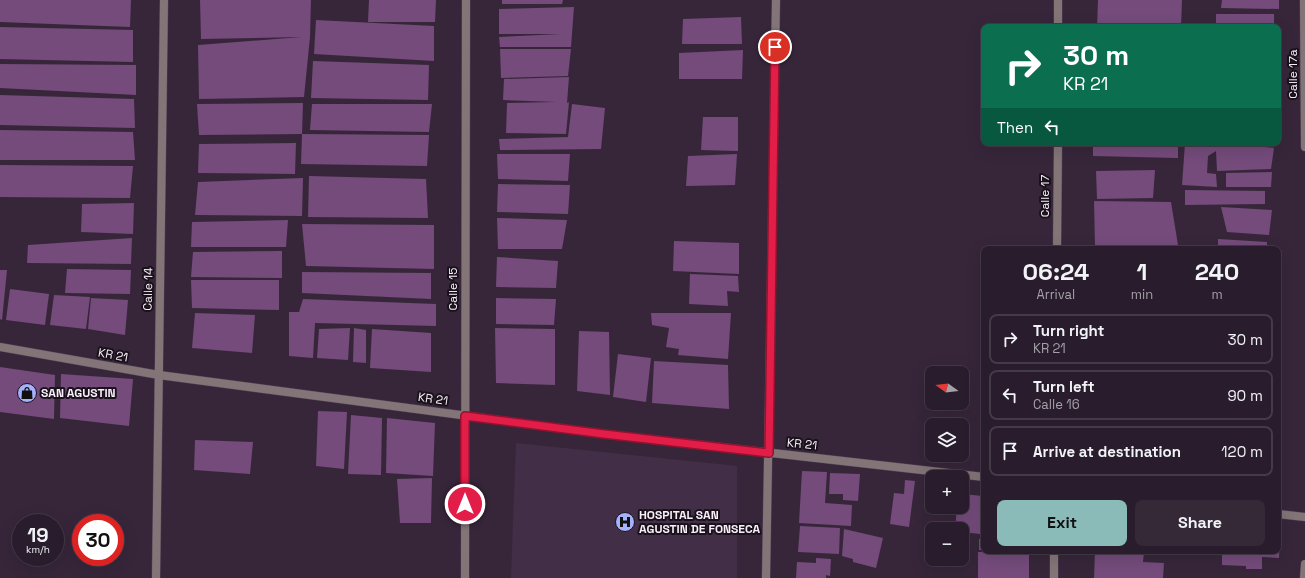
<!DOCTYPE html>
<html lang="en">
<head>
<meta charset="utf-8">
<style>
	body { margin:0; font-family:"Space Grotesk",sans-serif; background:#352938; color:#f1f3f6; height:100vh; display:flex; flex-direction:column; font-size:15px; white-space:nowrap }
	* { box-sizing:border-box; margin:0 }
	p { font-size:13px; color:#a5a1a9 }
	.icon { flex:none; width:22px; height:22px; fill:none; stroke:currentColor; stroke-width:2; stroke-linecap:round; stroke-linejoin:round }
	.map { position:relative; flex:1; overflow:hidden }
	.sheet { position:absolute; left:981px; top:246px; width:300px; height:308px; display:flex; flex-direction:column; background:#291c2c; border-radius:8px; box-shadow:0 4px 16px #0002,0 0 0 1px #453a48 }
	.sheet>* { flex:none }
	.top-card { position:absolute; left:981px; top:24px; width:300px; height:122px; border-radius:8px; box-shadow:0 4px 16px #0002,0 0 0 1px #453a48; background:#0b6e4f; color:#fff; overflow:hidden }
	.needle { width:26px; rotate:285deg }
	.buttons { position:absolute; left:925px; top:366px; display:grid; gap:8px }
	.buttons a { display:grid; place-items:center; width:44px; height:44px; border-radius:8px; background:#291c2c; box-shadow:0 4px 16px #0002,0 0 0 1px #453a48; font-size:20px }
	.speed { position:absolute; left:12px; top:514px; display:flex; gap:8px; font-size:20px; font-weight:700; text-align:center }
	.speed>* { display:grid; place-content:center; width:52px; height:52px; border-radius:50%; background:#291c2c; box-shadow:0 4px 16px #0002,0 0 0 1px #453a48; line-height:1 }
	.speed small { font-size:10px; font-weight:400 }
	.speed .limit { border:6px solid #d22; background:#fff; color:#111 }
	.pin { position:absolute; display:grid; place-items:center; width:34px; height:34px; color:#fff; margin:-17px; border:2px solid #fff; border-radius:50%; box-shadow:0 1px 4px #0007 }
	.me { position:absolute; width:44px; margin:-22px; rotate:0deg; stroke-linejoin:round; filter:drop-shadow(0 0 3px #0008) }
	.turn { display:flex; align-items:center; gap:14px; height:84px; padding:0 16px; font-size:18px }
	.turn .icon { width:52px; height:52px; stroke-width:2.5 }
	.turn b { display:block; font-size:28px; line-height:34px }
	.then { display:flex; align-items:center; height:38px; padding:0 16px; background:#0003; gap:8px; font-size:15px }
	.eta { display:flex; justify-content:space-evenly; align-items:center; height:68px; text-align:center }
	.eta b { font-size:24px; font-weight:700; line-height:28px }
	.button { display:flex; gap:8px; margin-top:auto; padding:8px 16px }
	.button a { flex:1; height:46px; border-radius:8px; background:#8bbbb9; color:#111; font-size:16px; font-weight:700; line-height:46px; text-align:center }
	.button a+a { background:#352938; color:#f1f3f6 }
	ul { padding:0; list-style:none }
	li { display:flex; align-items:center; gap:12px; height:50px; margin:0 8px 6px; padding:0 8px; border:2px solid #453a48; border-radius:8px }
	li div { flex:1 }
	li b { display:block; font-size:15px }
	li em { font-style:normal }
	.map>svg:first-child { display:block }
</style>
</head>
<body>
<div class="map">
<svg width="1305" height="578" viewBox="0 0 1305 578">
	<rect width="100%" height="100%" fill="#37263a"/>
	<polygon fill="#432e47" points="516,443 737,466 737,578 511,578"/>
	<g fill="#744b7b">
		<polygon points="0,0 131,0 130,27 0,22"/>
		<polygon points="200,0 311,0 310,37 304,97 199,99 198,45 301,37 201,39"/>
		<polygon points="369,0 436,0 435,22 368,22"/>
		<polygon points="502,0 563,0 562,4 502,4"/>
		<polygon points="1098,0 1182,0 1181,27 1097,27"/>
		<polygon points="1222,0 1279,0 1279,9 1221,8"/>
		<polygon points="574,7 571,47 500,47 499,37 561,34 499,34 499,9"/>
		<rect x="1216" y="14" width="58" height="13"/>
		<polygon points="741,17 742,44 682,44 683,19"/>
		<polygon points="316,20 434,26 434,61 314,54"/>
		<polygon points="0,27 133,30 133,62 0,59"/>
		<polygon points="500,49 571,49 568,76 501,78"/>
		<polygon points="743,50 742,79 679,79 679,53"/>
		<polygon points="313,61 429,65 428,100 311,98"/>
		<polygon points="0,64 136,65 136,95 0,88"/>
		<polygon points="569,77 567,103 569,102 566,134 506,133 507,103 556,102 503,100 504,79"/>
		<polygon points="0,95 134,99 135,128 0,125"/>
		<polygon points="303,103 302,134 199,135 197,104"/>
		<polygon points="312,104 432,104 429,132 310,130"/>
		<polygon points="572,104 605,108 601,149 500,150 499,139 568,137"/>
		<polygon points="703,117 738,117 738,151 701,150"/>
		<polygon points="0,130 133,132 135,160 0,160"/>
		<polygon points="302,134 429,135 427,166 301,164"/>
		<polygon points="296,143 295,174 198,173 199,144"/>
		<polygon points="1093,143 1178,143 1178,158 1093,156"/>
		<polygon points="1185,143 1236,143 1234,144 1274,148 1271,169 1217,171 1216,151 1208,156 1207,173 1216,174 1217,187 1182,185"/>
		<polygon points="497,154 570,154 568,181 498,179"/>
		<polygon points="737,154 735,185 686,186 688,156"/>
		<polygon points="0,165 133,166 130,198 0,197"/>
		<polygon points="1155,170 1153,198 1097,199 1096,171"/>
		<polygon points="1272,172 1271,187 1226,187 1226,173"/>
		<polygon points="309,176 426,179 428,218 308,217"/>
		<polygon points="303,178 302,216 195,215 198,182"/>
		<polygon points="498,184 570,185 568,214 497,212"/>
		<polygon points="1185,190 1265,191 1265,204 1185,205"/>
		<polygon points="1094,201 1171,202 1178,245 1095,247"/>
		<polygon points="134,203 133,234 81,232 82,204"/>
		<polygon points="1221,207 1272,210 1269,235 1227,232"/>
		<polygon points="497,218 567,220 562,249 498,249"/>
		<polygon points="288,220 286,247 191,247 192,222"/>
		<polygon points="302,224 434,225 434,269 306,266"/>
		<polygon points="132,238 131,264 27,263 28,245"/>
		<polygon points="1218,239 1267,242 1267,249 1218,249"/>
		<polygon points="674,241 739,243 739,274 673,271"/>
		<polygon points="282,251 282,278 191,277 193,252"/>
		<polygon points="497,257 558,261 556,288 496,287"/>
		<polygon points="67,269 131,270 130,294 65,293"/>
		<polygon points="0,270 7,270 2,320 0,319"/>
		<polygon points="302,272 431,273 431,299 302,293"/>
		<polygon points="690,274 738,276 739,292 727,291 728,306 689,304"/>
		<polygon points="191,280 279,280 279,310 192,308"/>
		<polygon points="10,289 49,294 45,325 6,320"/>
		<polygon points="54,295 90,297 86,329 50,325"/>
		<polygon points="91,298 128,300 125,335 88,329"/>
		<polygon points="496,298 556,299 554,325 496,324"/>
		<polygon points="303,299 436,304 436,326 315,323 313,358 289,356 289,312 299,312"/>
		<polygon points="195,313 255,315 252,353 192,348"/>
		<polygon points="651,313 731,313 728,359 678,355 679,349 666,347 669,328 652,325"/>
		<polygon points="350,328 348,360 317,358 319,329"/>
		<polygon points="354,328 366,330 366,363 353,362"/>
		<polygon points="495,328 555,329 555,385 496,383"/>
		<polygon points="372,329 431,333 431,372 370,368"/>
		<polygon points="579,331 609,332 610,395 577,391"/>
		<polygon points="618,354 651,358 646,402 613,397"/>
		<polygon points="654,361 728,365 729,409 652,403"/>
		<polygon points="0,367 55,375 54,419 0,412"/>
		<polygon points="61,374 133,379 129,426 60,418"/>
		<polygon points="318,411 347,412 344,469 316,466"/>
		<polygon points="351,415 382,418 381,475 348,474"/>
		<polygon points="387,418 435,423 433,476 386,473"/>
		<polygon points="195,440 253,442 250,474 194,470"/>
		<polygon points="802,471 827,472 825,503 852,505 851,526 799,523"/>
		<polygon points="830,473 860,474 858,501 843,500 843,494 829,494"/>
		<polygon points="432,478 431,523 400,523 397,479"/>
		<polygon points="905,480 915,481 909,527 890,524 894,493 904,494"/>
		<polygon points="962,494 983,496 980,534 962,532 962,529 955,529 957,507 962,507"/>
		<polygon points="800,526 840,528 839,554 798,552"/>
		<polygon points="1278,526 1280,526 1279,558 1262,557 1262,569 1246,569 1246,566 1222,565 1222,551 1278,551"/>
		<polygon points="844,529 883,538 876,568 853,562 853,559 842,556"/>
		<rect x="979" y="539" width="5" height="11"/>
		<polygon points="1095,551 1144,552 1143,562 1164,563 1163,578 1094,578"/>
		<rect x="978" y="552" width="51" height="26"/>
		<polygon points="816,558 831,559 830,576 826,575 826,578 796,578 797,562 816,563"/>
	</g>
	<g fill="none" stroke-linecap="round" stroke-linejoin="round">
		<defs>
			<g id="minor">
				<polyline points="1304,0 1305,147"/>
				<polyline points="1058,27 1058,0"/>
				<polyline points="1057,249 1058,143"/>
				<polyline points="0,347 159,375 604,434 984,477"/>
				<polyline points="1278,514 1305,517"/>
				<polyline points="156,578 164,0"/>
				<polyline points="465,578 466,0"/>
				<polyline points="766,578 776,0"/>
				<polyline points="1054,578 1054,551"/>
				<polyline points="1304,578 1305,564"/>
			</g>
		</defs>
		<use href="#minor" stroke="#524255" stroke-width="9"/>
		<use href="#minor" stroke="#837477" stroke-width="8"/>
	</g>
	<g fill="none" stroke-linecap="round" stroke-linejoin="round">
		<defs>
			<polyline id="route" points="465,504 465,416 604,434 769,453 775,47"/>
		</defs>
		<use href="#route" stroke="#92132f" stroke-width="10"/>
		<use href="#route" stroke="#e11d48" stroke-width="7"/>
	</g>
	<defs>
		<symbol id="shop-disc" viewBox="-11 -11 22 22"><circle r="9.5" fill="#a6b1fc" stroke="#1a121b"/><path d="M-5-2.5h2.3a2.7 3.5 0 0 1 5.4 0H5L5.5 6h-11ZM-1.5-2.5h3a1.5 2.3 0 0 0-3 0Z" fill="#111"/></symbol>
		<symbol id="hospital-disc" viewBox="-11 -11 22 22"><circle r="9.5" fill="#a6b1fc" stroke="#1a121b"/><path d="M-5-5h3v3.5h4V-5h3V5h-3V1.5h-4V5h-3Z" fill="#111"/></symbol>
	</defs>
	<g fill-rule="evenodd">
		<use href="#shop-disc" x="16" y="382" width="22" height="22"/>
		<use href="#hospital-disc" x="614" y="511" width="22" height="22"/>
	</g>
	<g text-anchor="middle" stroke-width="4" stroke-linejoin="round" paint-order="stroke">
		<g font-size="12" fill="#f9eefb" stroke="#1a121b">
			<text transform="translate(1293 74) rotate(-90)" y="4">Calle 17a</text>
			<text transform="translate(1045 196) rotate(-90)" y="4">Calle 17</text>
			<text transform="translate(148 289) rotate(-89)" y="4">Calle 14</text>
			<text transform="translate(453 289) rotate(-90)" y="4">Calle 15</text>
			<text transform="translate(113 355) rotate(10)" y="4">KR 21</text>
			<text transform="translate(433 399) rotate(8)" y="4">KR 21</text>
			<text transform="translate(802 444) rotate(6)" y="4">KR 21</text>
		</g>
		<g font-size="12" font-weight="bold" fill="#f9eefb" stroke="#1a121b" text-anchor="start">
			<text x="41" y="397">SAN AGUSTIN</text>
			<text x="639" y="519">HOSPITAL SAN<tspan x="639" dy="14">AGUSTIN DE FONSECA</tspan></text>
		</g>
	</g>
</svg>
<div class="buttons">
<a><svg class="needle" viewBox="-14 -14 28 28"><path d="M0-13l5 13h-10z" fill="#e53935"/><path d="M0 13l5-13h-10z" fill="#a5a1a9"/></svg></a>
<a><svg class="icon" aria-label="layers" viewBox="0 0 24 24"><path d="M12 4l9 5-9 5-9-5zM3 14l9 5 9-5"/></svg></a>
<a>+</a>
<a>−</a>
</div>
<div class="speed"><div>19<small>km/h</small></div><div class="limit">30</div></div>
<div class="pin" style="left:775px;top:47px;background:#d93025"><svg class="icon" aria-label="arrive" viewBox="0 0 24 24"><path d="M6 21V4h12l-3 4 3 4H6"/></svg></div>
<svg class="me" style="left:465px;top:504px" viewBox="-20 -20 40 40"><circle r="17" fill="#e11d48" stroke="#fff" stroke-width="3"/><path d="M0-11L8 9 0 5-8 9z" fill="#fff"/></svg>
<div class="top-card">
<div class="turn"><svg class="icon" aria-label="right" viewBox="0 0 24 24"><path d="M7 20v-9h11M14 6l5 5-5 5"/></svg><div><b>30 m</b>KR 21</div></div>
<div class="then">Then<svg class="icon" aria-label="left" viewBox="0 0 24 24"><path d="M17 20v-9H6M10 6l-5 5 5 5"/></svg></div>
</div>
<section class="sheet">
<div class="eta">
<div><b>06:24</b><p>Arrival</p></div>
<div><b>1</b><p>min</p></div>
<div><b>240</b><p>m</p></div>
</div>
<ul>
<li><svg class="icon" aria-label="right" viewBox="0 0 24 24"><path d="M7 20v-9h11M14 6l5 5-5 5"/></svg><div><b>Turn right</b><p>KR 21</p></div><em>30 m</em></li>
<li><svg class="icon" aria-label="left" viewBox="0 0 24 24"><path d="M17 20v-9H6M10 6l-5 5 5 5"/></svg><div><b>Turn left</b><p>Calle 16</p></div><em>90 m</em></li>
<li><svg class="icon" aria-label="arrive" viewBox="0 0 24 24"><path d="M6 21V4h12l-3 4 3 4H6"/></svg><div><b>Arrive at destination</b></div><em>120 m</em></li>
</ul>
<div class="button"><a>Exit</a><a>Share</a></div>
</section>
</div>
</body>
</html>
